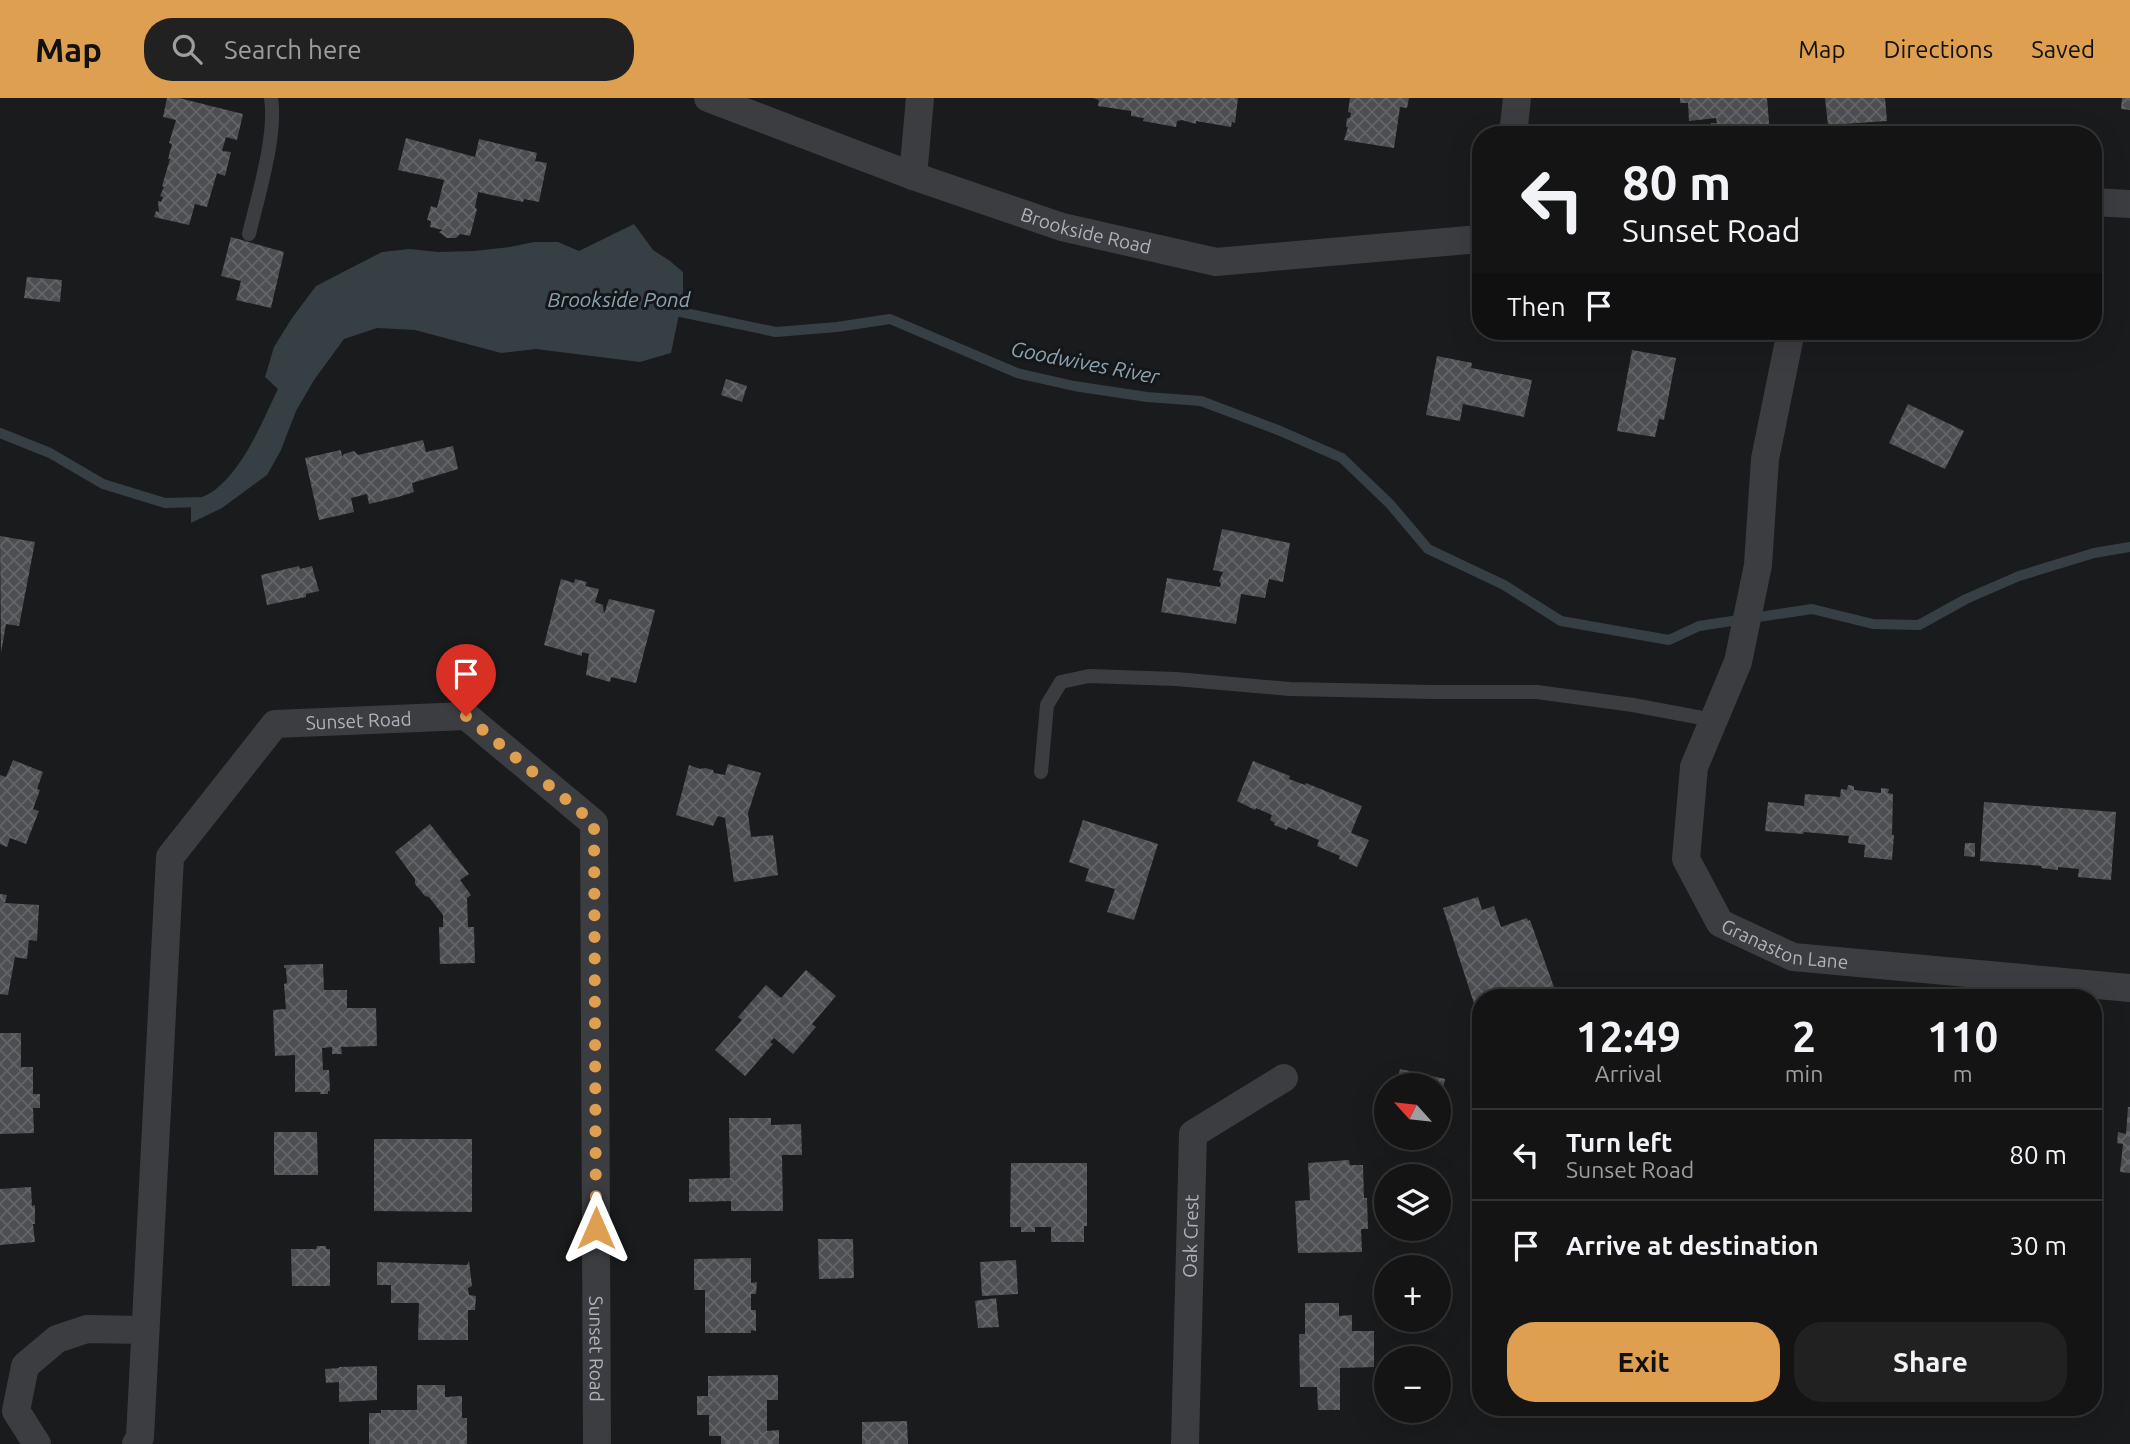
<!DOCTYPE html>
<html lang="en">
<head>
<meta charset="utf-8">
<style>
	body { margin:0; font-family:Ubuntu,sans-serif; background:#212122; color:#f1f3f6; height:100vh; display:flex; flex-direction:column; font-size:26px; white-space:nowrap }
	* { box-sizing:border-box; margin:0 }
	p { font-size:23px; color:#9d9ea0 }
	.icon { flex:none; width:38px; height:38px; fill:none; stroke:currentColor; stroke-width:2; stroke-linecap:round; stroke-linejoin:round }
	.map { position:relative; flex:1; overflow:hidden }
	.drawer { position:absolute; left:1472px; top:891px; width:630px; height:427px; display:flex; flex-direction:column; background:#141415; border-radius:28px; box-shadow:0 7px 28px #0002,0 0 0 2px #333334 }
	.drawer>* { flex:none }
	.banner { position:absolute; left:1472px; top:28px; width:630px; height:214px; border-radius:28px; box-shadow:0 7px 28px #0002,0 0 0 2px #333334; background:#141415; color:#f1f3f6; overflow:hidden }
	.needle { width:46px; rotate:297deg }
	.fabs { position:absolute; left:1374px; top:975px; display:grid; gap:14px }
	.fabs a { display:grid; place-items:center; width:77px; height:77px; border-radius:50%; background:#141415; box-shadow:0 7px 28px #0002,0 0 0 2px #333334; font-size:35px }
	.pin { position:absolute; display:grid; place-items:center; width:60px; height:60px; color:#fff; margin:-72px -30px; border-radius:50% 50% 50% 0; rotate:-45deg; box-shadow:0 0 7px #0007 }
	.pin .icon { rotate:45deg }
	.me { position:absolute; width:77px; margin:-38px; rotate:0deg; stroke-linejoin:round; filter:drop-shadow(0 0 5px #0008) }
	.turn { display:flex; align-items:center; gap:24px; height:147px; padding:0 35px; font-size:32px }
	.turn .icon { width:91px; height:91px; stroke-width:2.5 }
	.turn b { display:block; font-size:49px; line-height:60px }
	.then { display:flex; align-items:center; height:66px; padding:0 35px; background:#0003; gap:14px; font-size:26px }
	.eta { display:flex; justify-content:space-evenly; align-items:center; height:119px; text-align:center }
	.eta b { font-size:42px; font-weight:600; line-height:49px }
	.primary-button { display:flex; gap:14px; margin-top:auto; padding:14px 35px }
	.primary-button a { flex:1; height:80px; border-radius:28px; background:#df9f50; color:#111; font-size:28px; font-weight:600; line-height:80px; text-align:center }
	.primary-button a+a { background:#212122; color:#f1f3f6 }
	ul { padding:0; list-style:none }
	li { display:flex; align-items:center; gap:21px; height:91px; padding:0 35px; border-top:2px solid #333334 }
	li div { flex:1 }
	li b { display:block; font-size:26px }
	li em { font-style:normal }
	header { display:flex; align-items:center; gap:42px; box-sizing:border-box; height:98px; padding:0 35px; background:#df9f50; color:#111 }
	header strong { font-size:33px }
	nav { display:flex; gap:38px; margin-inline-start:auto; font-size:24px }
	.search { width:490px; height:63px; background:#212122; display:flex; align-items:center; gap:18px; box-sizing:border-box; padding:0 24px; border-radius:28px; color:#9d9ea0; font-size:26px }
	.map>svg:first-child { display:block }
</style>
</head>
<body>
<header>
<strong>Map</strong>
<div class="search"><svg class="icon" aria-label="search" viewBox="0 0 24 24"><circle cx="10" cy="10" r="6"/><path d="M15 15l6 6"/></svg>Search here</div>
<nav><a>Map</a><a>Directions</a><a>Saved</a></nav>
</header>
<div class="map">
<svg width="2130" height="1346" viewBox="0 0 2130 1346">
	<defs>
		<pattern id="building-cross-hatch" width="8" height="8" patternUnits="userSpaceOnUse" patternTransform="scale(1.75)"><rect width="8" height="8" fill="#4c4e51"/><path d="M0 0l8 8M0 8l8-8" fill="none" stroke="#636568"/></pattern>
	</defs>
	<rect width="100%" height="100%" fill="#1a1b1c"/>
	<path fill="#363f44" d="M 634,126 L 653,152 L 670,163 L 683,174 L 683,197 L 671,255 L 640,264 L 536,251 L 501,255 L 415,232 L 377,230 L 344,241 L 314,282 L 296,313 L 281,352 L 267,377 L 222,410 L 191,425 L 191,404 C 199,400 209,397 216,391 C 246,366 261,326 278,291 L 265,279 L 274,249 L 292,220 L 316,188 L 382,154 L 410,151 L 438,154 L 474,153 L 510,149 L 534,144 L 558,144 L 579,153 Z"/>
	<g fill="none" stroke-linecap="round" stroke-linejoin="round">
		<g stroke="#363f44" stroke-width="10">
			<polyline points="666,211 776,234 837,229 890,221 1017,275 1074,288 1147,299 1201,303 1278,332 1342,360 1390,406 1428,451 1504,487 1561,523 1669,542 1699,528 1812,511 1873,526 1919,527 1966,501 2019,478 2094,455 2130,449"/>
			<polyline points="0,335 50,355 103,386 165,405 203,404"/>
		</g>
	</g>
	<g fill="url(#building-cross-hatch)">
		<polygon points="167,0 179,0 243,16 237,42 226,39 222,53 231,54 225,78 217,75 207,109 195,106 189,127 154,119 156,113 159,114 158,103 161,104 163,99 160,98 164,89 162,88 170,61 168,61 172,46 169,45 176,22 163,19"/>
		<polygon points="1093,0 1238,0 1235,25 1232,24 1231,29 1196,23 1196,26 1182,22 1177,23 1176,29 1143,23 1144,20 1131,18 1131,13 1098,8 1099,2"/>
		<polygon points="1350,0 1409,0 1407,10 1400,9 1394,50 1344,42 1348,29 1346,29 1347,20 1350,20 1351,15 1348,14"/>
		<polygon points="1680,0 1767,0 1770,37 1713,37 1711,25 1717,25 1716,20 1689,23 1688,5 1680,5"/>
		<polygon points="1825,0 1885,0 1887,23 1828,27"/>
		<polygon points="2122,0 2130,0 2130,12 2121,11"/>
		<polygon points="406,40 475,59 479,41 537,55 535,63 547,65 539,104 524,101 523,104 478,94 475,110 477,111 470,138 460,136 456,140 447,140 439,134 443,132 430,129 431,123 427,122 431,108 437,110 444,82 398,72"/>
		<polygon points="231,139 284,154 271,210 236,202 241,183 221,178"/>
		<polygon points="27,179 62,182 60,204 24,200"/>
		<polygon points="1632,252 1676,260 1664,322 1659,321 1655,339 1617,333"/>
		<polygon points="1437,258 1472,265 1471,270 1532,282 1524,319 1463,306 1460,323 1426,317"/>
		<polygon points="726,281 747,288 742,304 721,297"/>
		<polygon points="1908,306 1964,333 1945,371 1889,345"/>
		<polygon points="423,342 426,354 453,348 458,371 412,385 414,394 398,399 369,406 367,396 351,400 354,414 319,422 305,360 341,352 342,359 344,356 354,353 358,357"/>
		<polygon points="1222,431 1290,445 1283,484 1269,481 1265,500 1241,496 1236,526 1161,514 1167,480 1220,489 1221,486 1219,483 1223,474 1213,472"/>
		<polygon points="0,438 35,444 19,528 6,526 1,555"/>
		<polygon points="299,468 300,471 312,468 319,493 306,496 306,499 267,507 261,477"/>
		<polygon points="561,481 574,485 575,481 587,484 585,488 599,491 595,504 603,507 604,516 609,501 655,512 636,585 611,579 610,584 586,577 589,556 582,554 582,558 544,547"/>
		<polygon points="13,662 43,674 37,691 40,692 33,711 39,713 26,746 10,740 7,749 0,746 0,677 6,679"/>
		<polygon points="1253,663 1290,678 1289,681 1305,687 1306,685 1362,708 1351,735 1369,742 1357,769 1339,761 1340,758 1317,748 1319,742 1288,729 1287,732 1274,727 1275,725 1270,722 1272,717 1256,710 1255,712 1237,703"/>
		<polygon points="728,666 761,675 748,715 751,739 773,737 778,777 734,784 725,720 718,718 713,728 676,717 689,667 700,671 705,670 713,672 714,675 725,677"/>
		<polygon points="1848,687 1854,688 1854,692 1881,695 1881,690 1889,691 1888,695 1893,696 1892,737 1894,737 1892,762 1864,759 1865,747 1848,745 1849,738 1804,734 1803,736 1765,733 1768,704 1804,708 1805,696 1840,699 1841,691 1847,692"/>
		<polygon points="1984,704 2116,714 2111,782 2078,779 2079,771 2058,769 2058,772 2041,770 2042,768 1980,763"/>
		<polygon points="1083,722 1158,746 1134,822 1107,814 1115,791 1085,783 1089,771 1069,764"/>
		<polygon points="430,726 469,776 460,782 471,797 467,800 468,829 474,829 475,865 440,866 439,829 443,829 443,817 429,799 425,798 415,786 415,781 395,754"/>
		<polygon points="1965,745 1975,745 1975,759 1964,758"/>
		<polygon points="0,796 7,797 5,805 39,807 37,843 29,842 27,861 15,859 8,897 0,896"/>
		<polygon points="1478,799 1482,812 1494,808 1501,829 1527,820 1528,823 1530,822 1556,895 1543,900 1480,900 1480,924 1443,810"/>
		<polygon points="323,866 324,892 347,892 347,910 376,910 377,948 341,949 342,956 332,956 332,949 322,950 323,972 329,972 330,993 328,993 328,996 320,996 321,994 295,994 295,957 275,958 273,912 286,911 284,886 287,885 286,870 284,870 284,867"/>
		<polygon points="806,872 836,898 812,926 816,929 793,956 774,940 770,944 773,946 745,978 715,952 742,922 738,919 766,887 781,900"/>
		<polygon points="0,935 21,935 21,969 33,969 33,996 40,996 40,1010 33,1010 34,1035 0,1036"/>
		<polygon points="1400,971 1445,981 1440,1003 1438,987 1396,987"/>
		<polygon points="2128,1009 2130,1009 2130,1075 2120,1074 2123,1046 2117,1045 2118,1034 2126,1036"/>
		<polygon points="729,1020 771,1020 771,1027 801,1026 802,1057 782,1057 783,1113 731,1113 731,1103 689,1104 689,1081 730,1080"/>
		<polygon points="274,1034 317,1034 318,1077 274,1077"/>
		<polygon points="374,1041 472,1041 472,1114 374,1113"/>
		<polygon points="1349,1062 1350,1067 1363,1067 1364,1100 1367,1100 1368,1131 1361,1131 1362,1154 1298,1155 1295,1103 1310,1102 1308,1065"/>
		<polygon points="1011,1065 1087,1065 1087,1128 1084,1128 1084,1144 1051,1144 1051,1129 1035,1129 1035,1134 1021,1134 1021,1129 1010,1129"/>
		<polygon points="31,1089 32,1108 35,1107 35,1126 33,1126 35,1144 0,1147 0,1091"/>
		<polygon points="818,1141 853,1141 854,1180 819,1181"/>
		<polygon points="317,1148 326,1148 326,1151 330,1151 330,1188 292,1188 291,1151 316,1151"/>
		<polygon points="751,1160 751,1185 757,1184 756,1196 751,1196 751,1212 756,1212 756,1233 751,1232 751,1235 705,1235 705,1192 694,1192 694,1161"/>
		<polygon points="1016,1162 1018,1196 982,1198 980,1164"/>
		<polygon points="469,1163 472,1188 468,1190 469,1197 476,1198 475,1212 468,1212 468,1242 418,1242 419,1205 391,1205 391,1187 377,1187 377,1164 467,1167"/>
		<polygon points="996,1200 999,1229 978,1230 975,1203"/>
		<polygon points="1305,1205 1339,1205 1339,1218 1352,1217 1352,1233 1374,1233 1374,1269 1340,1270 1340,1312 1318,1312 1317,1289 1300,1289 1299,1236 1305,1236"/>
		<polygon points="377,1268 377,1302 339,1304 339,1284 326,1285 325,1271 339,1270 339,1269"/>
		<polygon points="778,1277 778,1302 767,1302 767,1333 779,1332 779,1346 721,1346 721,1338 709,1338 709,1317 697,1317 697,1298 708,1298 708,1278"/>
		<polygon points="417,1287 445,1287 445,1299 462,1298 462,1320 467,1320 467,1346 369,1346 369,1315 381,1315 381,1312 417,1312"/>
		<polygon points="907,1323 908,1346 862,1346 862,1324"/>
	</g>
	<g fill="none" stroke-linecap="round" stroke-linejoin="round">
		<g stroke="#3c3d41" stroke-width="14">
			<path d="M 249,136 C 258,98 277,37 271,0"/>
			<polyline points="1041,674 1047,607 1061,584 1089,578 1176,581 1290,591 1433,594 1537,594 1633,607 1713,622"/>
		</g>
		<g stroke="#3c3d41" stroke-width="28">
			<path id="s1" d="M 708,0 L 913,78 L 1062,129 L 1216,164 L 1480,141"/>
			<polyline points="1513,37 1517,0"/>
			<polyline points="913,78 920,0"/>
			<polyline points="2093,104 2130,106"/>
			<path id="s2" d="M 1791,233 L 1765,361 L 1758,467 L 1738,564 L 1694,669 L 1686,761 L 1720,825 L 1793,859 L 2130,890"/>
			<polyline points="37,1346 16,1313 25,1268 57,1241 87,1231 145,1232"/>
			<path id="s3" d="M 136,1346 L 140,1339 L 170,759 L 275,626 L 466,618 L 594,725 L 597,1346"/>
			<path id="s4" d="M 1185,1346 L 1193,1036 L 1284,980"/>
		</g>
	</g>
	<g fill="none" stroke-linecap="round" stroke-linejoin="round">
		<polyline stroke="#df9f50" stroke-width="12" stroke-dasharray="0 21.6" points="466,618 594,725 596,1130"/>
	</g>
	<g text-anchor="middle" stroke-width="6" stroke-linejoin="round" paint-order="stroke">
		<g font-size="19" fill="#aeb3ba" stroke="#151617">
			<text dy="7" stroke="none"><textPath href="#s1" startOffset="401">Brookside Road</textPath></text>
			<text dy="7" stroke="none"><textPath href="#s3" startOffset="842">Sunset Road</textPath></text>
			<text dy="7" stroke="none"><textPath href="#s2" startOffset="684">Granaston Lane</textPath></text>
			<text dy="7" stroke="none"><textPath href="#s4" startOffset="208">Oak Crest</textPath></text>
			<text dy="7" stroke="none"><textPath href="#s3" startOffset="1642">Sunset Road</textPath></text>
		</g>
		<g font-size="21" font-style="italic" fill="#8aa3b1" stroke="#151617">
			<text x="619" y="209">Brookside Pond</text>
			<text transform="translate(1085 265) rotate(11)" y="7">Goodwives River</text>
		</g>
	</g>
</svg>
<div class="fabs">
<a><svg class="needle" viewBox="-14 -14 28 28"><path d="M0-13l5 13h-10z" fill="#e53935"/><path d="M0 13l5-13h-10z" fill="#9d9ea0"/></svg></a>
<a><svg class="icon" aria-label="layers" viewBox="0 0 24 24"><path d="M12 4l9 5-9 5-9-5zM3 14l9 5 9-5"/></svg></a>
<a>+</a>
<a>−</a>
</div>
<div class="pin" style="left:466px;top:618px;background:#d93025"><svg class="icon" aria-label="arrive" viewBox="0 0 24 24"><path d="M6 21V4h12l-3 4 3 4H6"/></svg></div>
<svg class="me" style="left:596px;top:1130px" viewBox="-20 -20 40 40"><path d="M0-17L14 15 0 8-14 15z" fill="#df9f50" stroke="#fff" stroke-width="4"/></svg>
<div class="banner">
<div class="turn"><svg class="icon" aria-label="left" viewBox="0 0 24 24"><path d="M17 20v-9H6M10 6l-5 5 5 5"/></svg><div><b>80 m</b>Sunset Road</div></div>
<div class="then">Then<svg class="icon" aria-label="arrive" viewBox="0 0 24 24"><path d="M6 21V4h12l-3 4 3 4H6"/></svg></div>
</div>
<section class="drawer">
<div class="eta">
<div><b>12:49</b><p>Arrival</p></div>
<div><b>2</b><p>min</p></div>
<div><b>110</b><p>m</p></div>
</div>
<ul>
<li><svg class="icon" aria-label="left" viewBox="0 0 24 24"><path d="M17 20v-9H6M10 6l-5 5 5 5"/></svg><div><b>Turn left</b><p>Sunset Road</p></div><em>80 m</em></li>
<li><svg class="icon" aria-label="arrive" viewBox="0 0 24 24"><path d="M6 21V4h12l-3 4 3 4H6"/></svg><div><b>Arrive at destination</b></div><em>30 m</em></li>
</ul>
<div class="primary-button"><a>Exit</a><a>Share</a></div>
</section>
</div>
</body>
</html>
